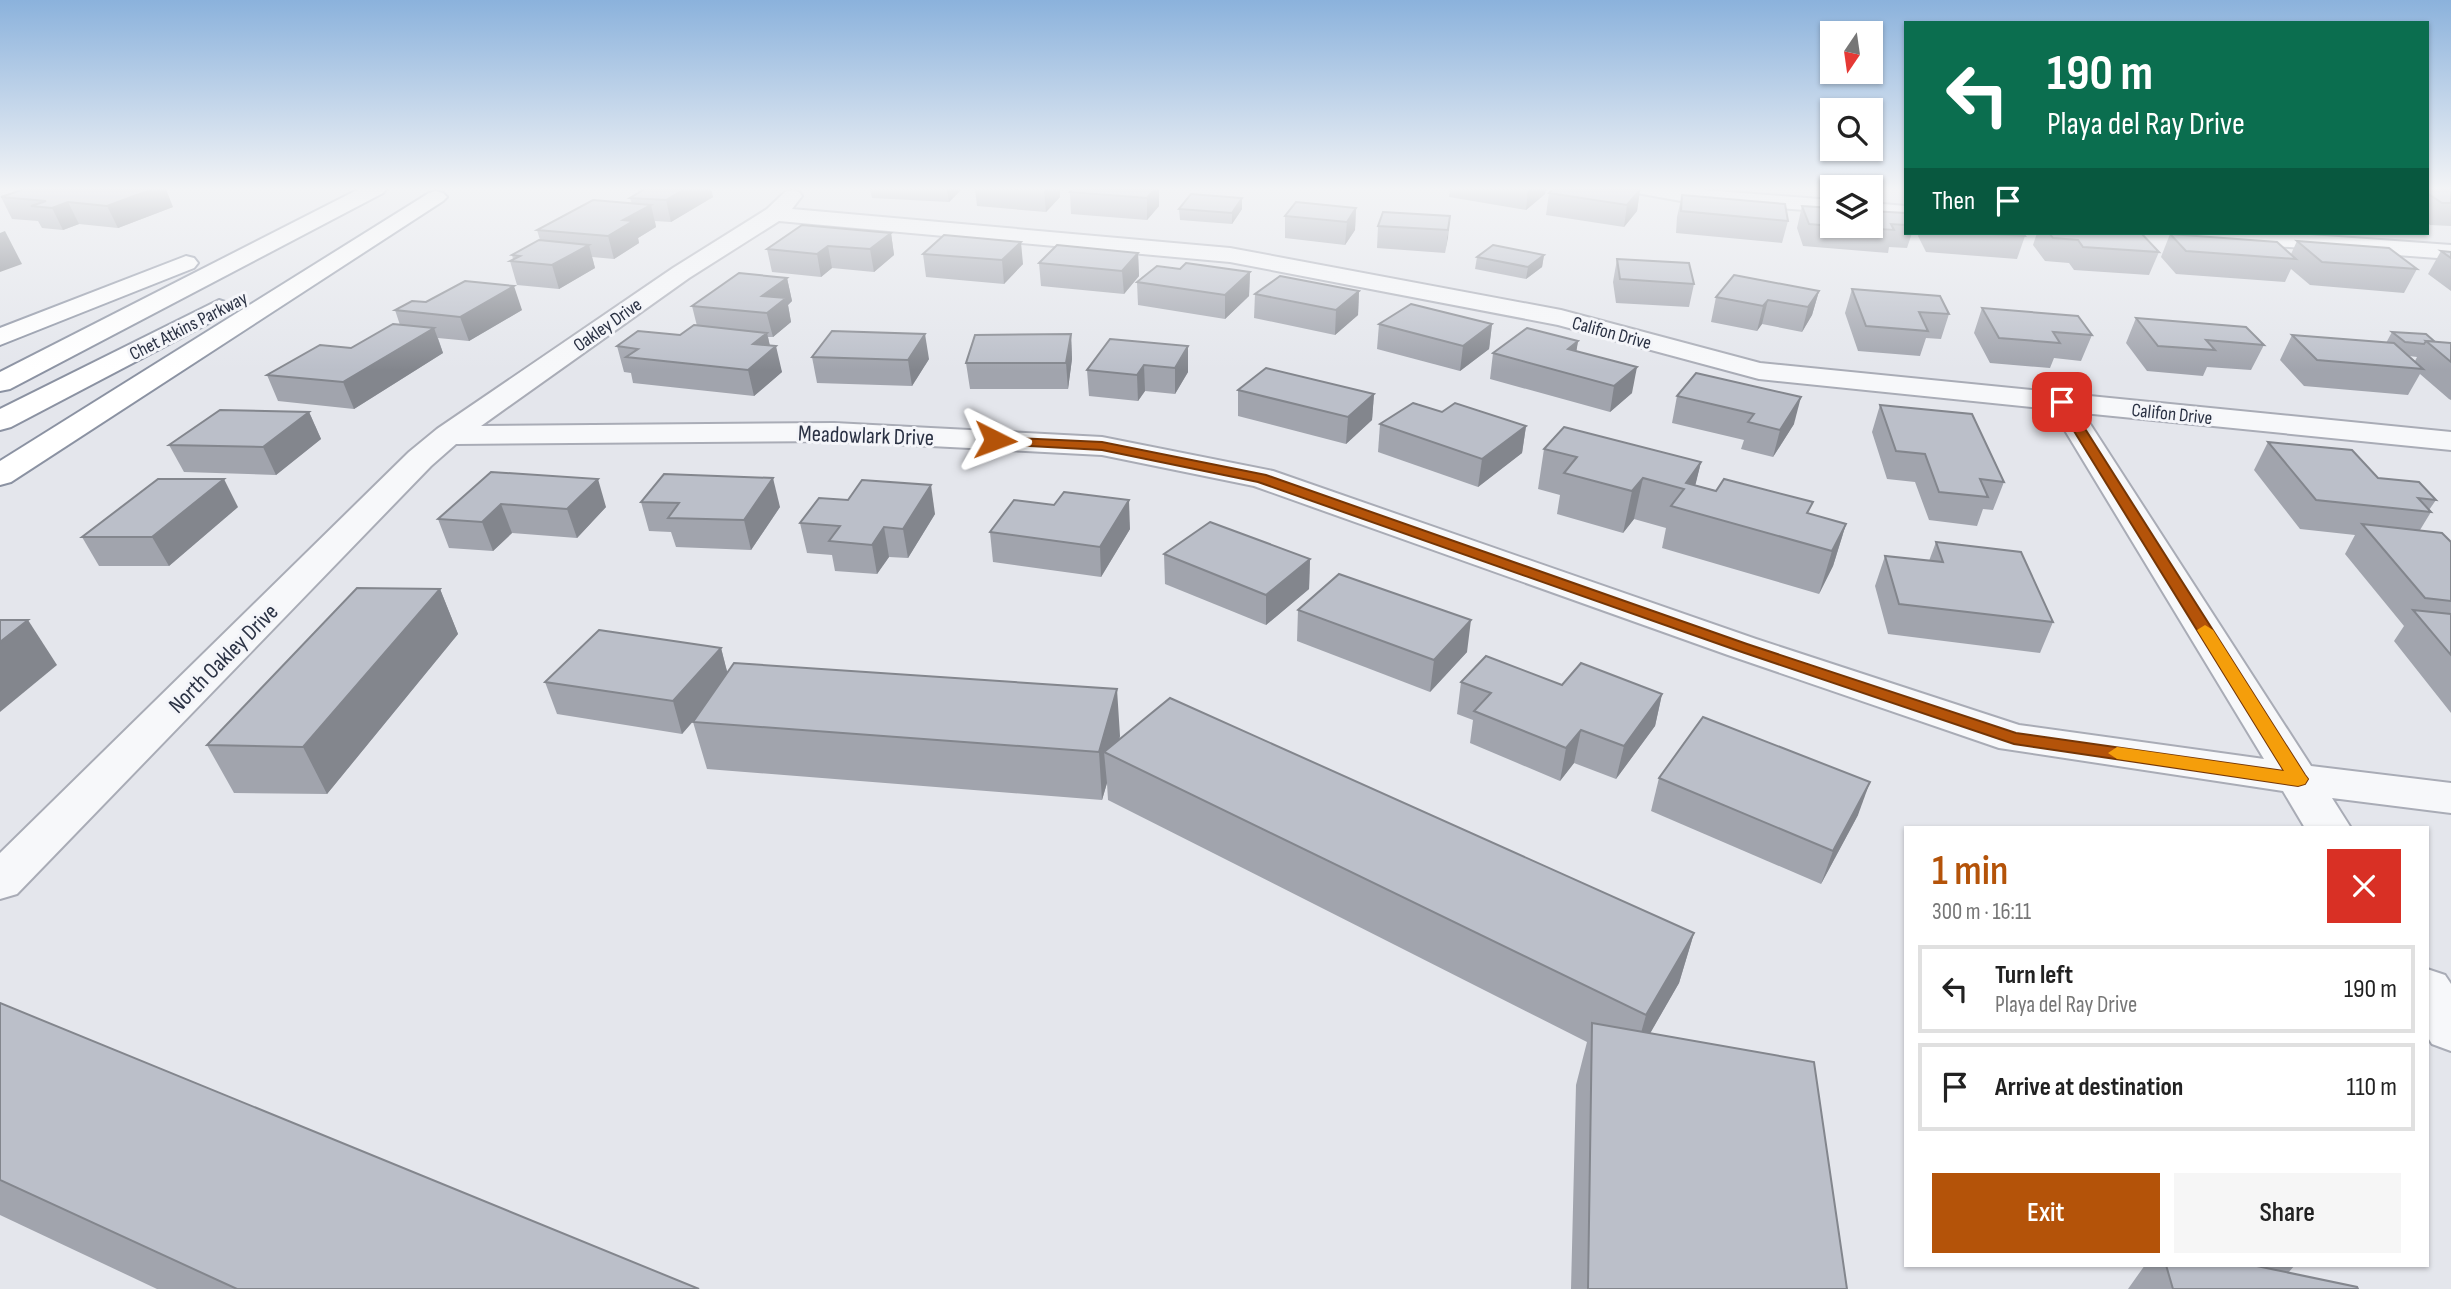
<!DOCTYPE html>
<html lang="en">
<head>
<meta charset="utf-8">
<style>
	body { margin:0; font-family:"Sofia Sans Condensed",sans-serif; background:#f6f6f6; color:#222; height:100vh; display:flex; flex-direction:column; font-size:26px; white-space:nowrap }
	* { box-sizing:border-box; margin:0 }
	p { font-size:23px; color:#767676 }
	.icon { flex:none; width:38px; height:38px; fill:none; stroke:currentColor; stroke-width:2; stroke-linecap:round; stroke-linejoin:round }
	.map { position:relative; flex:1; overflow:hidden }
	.side { position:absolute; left:1904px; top:826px; width:525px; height:441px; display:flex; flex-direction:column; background:#fff; border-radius:0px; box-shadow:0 2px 5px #0004 }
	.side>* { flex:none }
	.guide { position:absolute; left:1904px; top:21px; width:525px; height:214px; border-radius:0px; box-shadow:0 2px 5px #0004; background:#0b6e4f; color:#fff; overflow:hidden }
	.needle { width:46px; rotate:193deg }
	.fabs { position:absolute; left:1820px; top:21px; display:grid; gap:14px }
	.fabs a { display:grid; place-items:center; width:63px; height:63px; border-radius:0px; background:#fff; box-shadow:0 2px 5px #0004; font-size:35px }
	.pin { position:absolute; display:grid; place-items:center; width:60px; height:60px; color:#fff; margin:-30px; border-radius:14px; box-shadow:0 4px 10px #0006 }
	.me { position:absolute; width:77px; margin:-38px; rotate:93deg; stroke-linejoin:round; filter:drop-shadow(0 0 5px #0008) }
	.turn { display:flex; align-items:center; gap:24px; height:147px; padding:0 28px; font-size:32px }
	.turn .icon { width:91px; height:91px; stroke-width:2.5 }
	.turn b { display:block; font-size:49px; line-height:60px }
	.then { display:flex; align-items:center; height:66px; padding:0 28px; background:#0003; gap:14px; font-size:26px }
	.round { display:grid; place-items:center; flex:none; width:74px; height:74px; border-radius:0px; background:#f6f6f6 }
	.headline { display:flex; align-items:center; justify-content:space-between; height:119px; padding:0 28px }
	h1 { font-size:42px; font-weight:600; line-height:52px; color:#b45309 }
	.primary-button { display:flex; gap:14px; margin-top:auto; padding:14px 28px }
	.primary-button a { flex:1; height:80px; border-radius:0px; background:#b45309; color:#fff; font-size:28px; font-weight:600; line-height:80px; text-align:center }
	.primary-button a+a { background:#f6f6f6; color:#222 }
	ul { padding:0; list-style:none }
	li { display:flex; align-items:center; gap:21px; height:88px; margin:0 14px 10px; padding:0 14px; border:4px solid #e0e0e0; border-radius:0px }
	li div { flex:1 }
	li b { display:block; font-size:26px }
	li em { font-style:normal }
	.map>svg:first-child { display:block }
</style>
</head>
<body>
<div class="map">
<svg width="2451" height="1289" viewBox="0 0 2451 1289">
	<rect width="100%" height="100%" fill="#e4e6ec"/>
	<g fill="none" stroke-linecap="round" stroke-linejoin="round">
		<defs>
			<g id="minor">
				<polygon points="1634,189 1692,189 1832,200 1832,212 1681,201 1637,193"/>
				<path d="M 792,190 L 799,192 L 802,196 L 792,209 L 1230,248 L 1561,310 L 1760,363 L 2451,432 L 2451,450 L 2083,413 L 2311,766 L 2451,783 L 2451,813 L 2332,798 L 2351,828 L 2305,828 L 2283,791 L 1999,748 L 1728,655 L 1254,486 L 1102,455 L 834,441 L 456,444 L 431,466 L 17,894 L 0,899 L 0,853 L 409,452 L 437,429 L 673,268 L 767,209 L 785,192 ZM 779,221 L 1230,262 L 1558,325 L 1759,379 L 2052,409 L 2264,759 L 2019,725 L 1756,639 L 1273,471 L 1102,437 L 834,423 L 481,426 L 689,278 Z"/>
				<polygon points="1871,203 1906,206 1906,218 1871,215"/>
				<polygon points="2182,233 2282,233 2451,245 2451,259 2193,240 2185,238"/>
				<polygon points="2427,969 2445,975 2451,984 2451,1051 2432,1044 2427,1036"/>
			</g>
			<g id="highway">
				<polygon points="359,189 386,189 383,193 10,389 0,391 0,372"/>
				<polygon points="436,191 443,193 447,197 443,201 11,482 0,485 0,461 429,193"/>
				<polygon points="186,256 194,258 198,263 194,268 0,345 0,328"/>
				<polygon points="219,300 228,303 232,308 228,313 11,427 0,430 0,409"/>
			</g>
		</defs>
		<use href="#minor" stroke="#a9acb6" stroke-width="4"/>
		<use href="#highway" stroke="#8b92a2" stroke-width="4"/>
		<use href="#minor" fill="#f7f8fa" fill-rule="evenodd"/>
		<use href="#highway" fill="#fff" fill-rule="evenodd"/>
	</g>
	<g fill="#a1a4ad" fill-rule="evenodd">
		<polygon points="638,189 711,189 713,197 671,222 655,221 656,227 638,238 639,243 614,259 592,257 595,268 559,289 517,285 510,261 513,259 512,255 540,240 537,230 632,204 630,198 639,193"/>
		<polygon points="870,189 962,189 949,202 872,198"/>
		<polygon points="975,189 1060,189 1060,197 1046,212 977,206"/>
		<polygon points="1159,189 1159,206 1147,220 1071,214 1070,192"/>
		<polygon points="1450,189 1546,189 1545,194 1526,210 1449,197"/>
		<polygon points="2427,189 2451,189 2451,226 2430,225 2427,222"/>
		<polygon points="1640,190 1637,211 1624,227 1546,215 1549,193"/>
		<polygon points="1682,195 1788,221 1782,243 1676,233 1677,217"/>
		<polygon points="1,197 173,207 118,228 79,224 63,230 42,228 38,221 12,219"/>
		<polygon points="1242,198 1242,209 1232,224 1180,220 1179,209"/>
		<polygon points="1802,206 1906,213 1906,233 1912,233 1907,248 1889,247 1888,253 1803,246 1797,228"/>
		<polygon points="1356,208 1355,230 1345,245 1285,238 1285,216"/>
		<polygon points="1450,216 1445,253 1377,248 1378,226"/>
		<polygon points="891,233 894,255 874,272 832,268 821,277 772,272 767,249"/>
		<polygon points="1919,233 2023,233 2025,236 2017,259 1926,252 1918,236"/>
		<polygon points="2037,233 2141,233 2159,252 2149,275 2074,270 2069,263 2045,261 2033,245"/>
		<polygon points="2170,234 2291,254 2297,241 2417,269 2404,293 2310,285 2291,269 2285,282 2176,274 2161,257"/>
		<polygon points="944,235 1023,264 1004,284 926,277 923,254"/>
		<polygon points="2441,251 2451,252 2451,291 2428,274"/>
		<polygon points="1138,253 1139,276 1124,294 1041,286 1039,263"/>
		<polygon points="1544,255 1542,267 1526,279 1475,269 1477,257"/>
		<polygon points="1617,259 1694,284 1689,307 1616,303 1613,282"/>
		<polygon points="1180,269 1250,272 1249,296 1225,319 1138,305 1137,282"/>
		<polygon points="787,278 792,301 788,305 791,322 773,337 768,337 770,346 782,372 754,396 633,383 631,373 624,372 617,346 680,335 697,326 692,306"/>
		<polygon points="1852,289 1949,314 1941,339 1926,338 1920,356 1858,351 1845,313"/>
		<polygon points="1359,291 1358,315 1335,335 1254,318 1255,294"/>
		<polygon points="1819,291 1812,315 1802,332 1762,324 1757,331 1711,322 1716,297"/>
		<polygon points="1982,308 2092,335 2081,361 2054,358 2050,368 1990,363 1974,333"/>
		<polygon points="395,310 522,310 469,341 438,338 443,353 354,409 278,401 267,375 351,348 400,325"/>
		<polygon points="2136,318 2264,345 2251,370 2207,367 2203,376 2147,371 2126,343"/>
		<polygon points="1379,324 1492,324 1489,349 1460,371 1377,349"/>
		<path d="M 2392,332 L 2435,342 L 2451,343 L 2451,400 L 2449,399 L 2420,374 L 2408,395 L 2304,386 L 2280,360 L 2292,335 L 2386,343 ZM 2409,356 L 2417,357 L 2415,361 Z"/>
		<polygon points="1071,334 1072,359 1068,389 970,389 966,363"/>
		<polygon points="1110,339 1188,372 1175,394 1145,391 1138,401 1089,396 1087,370"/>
		<polygon points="1578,341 1576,351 1632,393 1610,412 1490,379 1493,353"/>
		<polygon points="812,357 929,359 912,386 817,383"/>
		<polygon points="1696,373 1794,424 1773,457 1741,449 1744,440 1672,423 1677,396"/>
		<polygon points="1238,390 1374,394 1372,420 1346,444 1238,416"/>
		<polygon points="1880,405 2004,482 1993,510 1983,509 1977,526 1929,520 1915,482 1887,479 1872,432"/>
		<polygon points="309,412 321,439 276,475 184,472 169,445"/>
		<polygon points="1442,412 1526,426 1522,453 1478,487 1378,452 1380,424"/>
		<polygon points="2268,442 2378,478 2436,500 2429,510 2431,512 2420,530 2451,542 2451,713 2394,641 2404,626 2345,554 2355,535 2300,529 2254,470"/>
		<polygon points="1544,449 1701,462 1695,485 1846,524 1833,566 1819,594 1662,548 1666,528 1634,519 1623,533 1557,514 1560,495 1538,489"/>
		<polygon points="491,472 606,507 577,538 512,533 493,551 449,548 438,519"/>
		<polygon points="641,502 780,507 751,550 676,547 671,532 649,531"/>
		<polygon points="238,507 169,566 99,566 82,537"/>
		<polygon points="935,514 908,558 889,557 877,574 835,571 832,555 807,553 800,523"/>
		<polygon points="1130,529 1101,577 993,562 990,532"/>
		<polygon points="1936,542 2053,622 2040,653 1888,634 1875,586 1885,556 1929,561"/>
		<polygon points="1164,554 1310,559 1309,589 1266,625 1165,584"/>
		<polygon points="440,589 458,634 327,794 234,793 207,745"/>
		<polygon points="1298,610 1467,652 1430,692 1297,641"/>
		<polygon points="721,648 727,672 1120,736 1119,741 1694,933 1679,983 1650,1033 1847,1289 1571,1289 1576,1085 1587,1042 1108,800 1107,783 1102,800 707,769 693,722 696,718 682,734 557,714 545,682"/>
		<polygon points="1461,682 1562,685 1662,694 1655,726 1616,779 1574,763 1560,781 1470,743 1473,720 1457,714"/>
		<polygon points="1659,778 1858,815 1821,884 1651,811"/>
		<polygon points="0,1003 699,1289 157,1289 0,1215"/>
		<polygon points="2145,1265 2295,1265 2288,1273 2358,1289 2128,1289"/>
	</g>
	<g fill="#83868d">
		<polygon points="153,189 166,189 173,207 118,228 107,206"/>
		<polygon points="685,189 711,189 713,197 671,222 666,200"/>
		<polygon points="947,189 962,189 949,202"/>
		<polygon points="1045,189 1060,189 1060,197 1046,212 1044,190"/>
		<polygon points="1154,189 1159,189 1159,206 1147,220 1147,198"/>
		<polygon points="1528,189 1546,189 1545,194 1526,210"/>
		<polygon points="1640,190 1637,211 1624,227 1627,205"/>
		<polygon points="1242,198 1242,209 1232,224 1232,213"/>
		<polygon points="68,202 79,224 63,230 52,208"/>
		<polygon points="651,205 656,227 638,238 639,243 614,259 608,236 623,220"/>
		<polygon points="1356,208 1355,230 1345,245 1347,222"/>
		<polygon points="1450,216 1448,238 1445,253 1448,230"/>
		<polygon points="5,231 22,264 0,272 0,233"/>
		<polygon points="891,233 894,255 874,272 870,249"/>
		<polygon points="1021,242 1023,264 1004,284 1002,260"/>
		<polygon points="589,245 595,268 559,289 552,265"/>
		<polygon points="828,246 832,268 821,277 817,254"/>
		<polygon points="1138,253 1139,276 1124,294 1122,271"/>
		<polygon points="1544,255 1542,267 1526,279 1528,267"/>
		<polygon points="1250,272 1249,296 1225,319 1225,295"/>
		<polygon points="787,278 792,301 788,305 791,322 773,337 762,296"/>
		<polygon points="514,286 522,310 469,341 460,317"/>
		<polygon points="1359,291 1358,315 1335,335 1336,310"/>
		<polygon points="1819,291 1812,315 1802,332 1808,307"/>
		<polygon points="1768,300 1762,324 1757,331 1763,306"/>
		<polygon points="1492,324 1489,349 1460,371 1463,346"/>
		<polygon points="434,328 443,353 354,409 343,382"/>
		<polygon points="767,333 771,351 776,346 782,372 754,396 748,370 753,344"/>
		<polygon points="925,334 929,359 912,386 908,360"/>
		<polygon points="1071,334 1072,359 1068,389 1066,363"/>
		<polygon points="1578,341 1574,367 1568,349"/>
		<polygon points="1188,346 1188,372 1175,394 1175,368"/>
		<polygon points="1144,365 1145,391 1138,401 1137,375"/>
		<polygon points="1637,367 1632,393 1610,412 1614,386"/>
		<polygon points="1374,394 1372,420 1346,444 1348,417"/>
		<polygon points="1801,397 1794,424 1773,457 1780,430"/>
		<polygon points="309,412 321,439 276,475 263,447"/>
		<polygon points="1526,426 1522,453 1478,487 1482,459"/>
		<polygon points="1701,462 1691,503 1686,483"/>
		<polygon points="773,478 780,507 751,550 744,520"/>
		<polygon points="1643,478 1634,519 1623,533 1632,491"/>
		<polygon points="224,479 238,507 169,566 152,537"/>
		<polygon points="598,479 606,507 577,538 567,509"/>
		<polygon points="931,485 935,514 908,558 903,529"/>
		<polygon points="1129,500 1130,529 1101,577 1100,547"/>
		<polygon points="501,504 512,533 493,551 482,522"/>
		<polygon points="1846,524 1833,566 1819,594 1832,551"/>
		<polygon points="884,527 889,557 877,574 872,545"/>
		<polygon points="1310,559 1309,589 1266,625 1266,595"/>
		<polygon points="440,589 458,634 327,794 303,747"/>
		<polygon points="28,620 57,665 0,712 0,642"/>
		<polygon points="1471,620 1467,652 1430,692 1434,660"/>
		<polygon points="721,648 729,679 682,734 673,701"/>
		<polygon points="1117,689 1120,736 1114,757 1104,752 1107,783 1102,800 1099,752"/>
		<polygon points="1662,694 1655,726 1616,779 1624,746"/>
		<polygon points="1581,730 1574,763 1560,781 1566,748"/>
		<polygon points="1870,782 1858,815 1821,884 1833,851"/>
		<polygon points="1694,933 1679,983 1632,1065 1646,1015"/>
	</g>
	<g fill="#bbbfc9" stroke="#83868d" stroke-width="2">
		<polygon points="24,189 153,189 107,206 68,202 52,208 31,206 46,201 1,197"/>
		<polygon points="645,189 685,189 666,200 630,198"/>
		<polygon points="1073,189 1154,189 1147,198 1070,192"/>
		<polygon points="1553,189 1639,189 1640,190 1627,205 1549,193"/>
		<polygon points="2427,189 2451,189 2451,203 2442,203 2427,193"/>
		<polygon points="1191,194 1242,198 1232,213 1179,209"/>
		<polygon points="1682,195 1785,204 1788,221 1681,211"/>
		<polygon points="593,200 651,205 623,220 633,221 608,236 537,230"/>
		<polygon points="1296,202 1356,208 1347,222 1285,216"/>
		<polygon points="1802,206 1832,208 1832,226 1809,224"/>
		<polygon points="1871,211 1906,213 1906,225 1891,224 1894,230 1832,226 1871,226"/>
		<polygon points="1383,212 1450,216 1448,230 1378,226"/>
		<polygon points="802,225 891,233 870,249 828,246 817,254 767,249"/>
		<polygon points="1974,233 2023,233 2025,236"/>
		<polygon points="2049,233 2141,233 2159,252 2083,247 2078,240 2053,238"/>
		<polygon points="2170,234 2277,242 2296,259 2186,251"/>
		<polygon points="944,235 1021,242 1002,260 923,254"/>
		<polygon points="539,240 589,245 552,265 510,261 520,256 512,255"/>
		<polygon points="2297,241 2389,248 2417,269 2322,262"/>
		<polygon points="1057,245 1138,253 1122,271 1039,263"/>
		<polygon points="1493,245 1544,255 1528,267 1477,257"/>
		<polygon points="2441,251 2451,252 2451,258"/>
		<polygon points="1617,259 1689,263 1694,284 1620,279"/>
		<polygon points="1186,263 1250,272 1225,295 1137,282 1157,266 1180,269"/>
		<polygon points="739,273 787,278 762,296 786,298 767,313 692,306"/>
		<polygon points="1734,275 1819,291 1808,307 1768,300 1763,306 1716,297"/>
		<polygon points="1280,276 1359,291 1336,310 1255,294"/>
		<polygon points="465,281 514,286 460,317 395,310 412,301 426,302"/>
		<polygon points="1852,289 1940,296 1949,314 1919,312 1928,331 1866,326"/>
		<polygon points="1411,304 1492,324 1463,346 1379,324"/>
		<polygon points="1982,308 2078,316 2092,335 2053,332 2060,343 1999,338"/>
		<polygon points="2136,318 2246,327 2264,345 2206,340 2215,350 2158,346"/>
		<polygon points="393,324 434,328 343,382 267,375 320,345 351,348"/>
		<polygon points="694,325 767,333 753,344 776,346 748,370 626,357 638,349 617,346 638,331 680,335"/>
		<polygon points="1527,328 1578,341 1568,349 1637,367 1614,386 1493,353"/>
		<polygon points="832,331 925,334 908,360 812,357"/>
		<polygon points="2392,332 2426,334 2435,342 2426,341 2424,344 2405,342"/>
		<polygon points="1071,334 1066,363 966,363 975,335"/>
		<polygon points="2292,335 2394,343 2423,369 2317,360"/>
		<polygon points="1110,339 1188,346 1175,368 1144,365 1137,375 1087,370"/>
		<polygon points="2426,341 2451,343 2451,362"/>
		<polygon points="1266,368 1374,394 1348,417 1238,390"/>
		<polygon points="1696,373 1801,397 1780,430 1748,422 1754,414 1677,396"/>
		<polygon points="1413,403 1442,412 1455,403 1526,426 1482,459 1380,424"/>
		<polygon points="1880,405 1972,414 2004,482 1980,479 1988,497 1939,492 1925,454 1896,451"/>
		<polygon points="220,410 309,412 263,447 169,445"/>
		<polygon points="1564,427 1701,462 1686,483 1716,491 1724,479 1813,502 1807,513 1846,524 1832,551 1671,506 1684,489 1643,478 1632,491 1564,473 1577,457 1544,449"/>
		<polygon points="2268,442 2352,450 2378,478 2419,482 2436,500 2418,498 2431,512 2316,500"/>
		<polygon points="491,472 598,479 567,509 501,504 482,522 438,519"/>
		<polygon points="664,474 773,478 744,520 668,518 679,503 641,502"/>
		<polygon points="158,479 224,479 152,537 82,537"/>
		<polygon points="862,480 931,485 903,529 884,527 872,545 829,541 840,526 800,523 819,498 848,500"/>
		<polygon points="1064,492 1129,500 1100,547 990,532 1014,500 1054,505"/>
		<polygon points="1210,522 1310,559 1266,595 1164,554"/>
		<polygon points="2362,524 2442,533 2451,542 2451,601 2425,598"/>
		<polygon points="1936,542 2021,552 2053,622 1899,604 1885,556 1943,562"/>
		<polygon points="1339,574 1471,620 1434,660 1298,610"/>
		<polygon points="357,588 440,589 303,747 207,745"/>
		<polygon points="2413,610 2451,614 2451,655"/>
		<polygon points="0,620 28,620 0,642"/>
		<polygon points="599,630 721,648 673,701 545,682"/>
		<polygon points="1486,656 1562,685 1581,663 1662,694 1624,746 1581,730 1566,748 1474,711 1491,693 1461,682"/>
		<polygon points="734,663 1117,689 1099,752 693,722"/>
		<polygon points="1170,698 1694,933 1646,1015 1104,752"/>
		<polygon points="1703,717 1870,782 1833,851 1659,778"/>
		<polygon points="0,1003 699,1289 237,1289 0,1180"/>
		<polygon points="1592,1023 1814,1062 1847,1289 1588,1289"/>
		<polygon points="2166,1265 2252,1265 2357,1287 2358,1289 2173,1289"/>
	</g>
	<linearGradient id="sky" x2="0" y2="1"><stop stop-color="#8bb2dc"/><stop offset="0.51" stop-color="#f3f4f6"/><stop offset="1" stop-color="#f3f4f6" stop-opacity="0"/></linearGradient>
	<rect width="2451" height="370" fill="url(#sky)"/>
	<polygon fill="#b45309" stroke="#753606" stroke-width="2" points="2062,399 2068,402 2305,775 2308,779 2305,784 2298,786 2014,744 1736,650 1258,482 1102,450 995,444 989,440 995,437 1102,442 1266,475 1747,644 2016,733 2284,771 2056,402"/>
	<polygon fill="#f59e0b" points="2205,625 2213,630 2305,775 2308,779 2305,784 2298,786 2117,759 2108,753 2117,747 2284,771 2197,630"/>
	<g text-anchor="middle" stroke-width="6" stroke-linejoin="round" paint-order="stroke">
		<g font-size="19" fill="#2b3244" stroke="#f4f5f9">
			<text transform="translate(607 324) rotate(-35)" y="7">Oakley Drive</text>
			<text transform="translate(188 325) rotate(-27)" y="7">Chet Atkins Parkway</text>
			<text transform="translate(1612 332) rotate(15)" y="7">Califon Drive</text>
			<text transform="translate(2172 413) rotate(6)" y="7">Califon Drive</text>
		</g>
		<g font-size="23" fill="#2b3244" stroke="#f4f5f9">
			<text transform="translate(866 435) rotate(2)" y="8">Meadowlark Drive</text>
			<text transform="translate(223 658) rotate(-45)" y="8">North Oakley Drive</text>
		</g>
	</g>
</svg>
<div class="fabs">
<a><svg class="needle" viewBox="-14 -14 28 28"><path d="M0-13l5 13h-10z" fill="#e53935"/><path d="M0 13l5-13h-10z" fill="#767676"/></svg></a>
<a><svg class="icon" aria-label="search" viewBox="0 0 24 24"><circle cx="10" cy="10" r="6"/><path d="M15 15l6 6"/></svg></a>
<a><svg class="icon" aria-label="layers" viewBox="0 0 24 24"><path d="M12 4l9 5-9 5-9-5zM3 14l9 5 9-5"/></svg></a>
</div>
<div class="pin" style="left:2062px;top:402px;background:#d93025"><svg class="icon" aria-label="arrive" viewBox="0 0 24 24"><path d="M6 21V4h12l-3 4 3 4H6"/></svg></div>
<svg class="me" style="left:995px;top:440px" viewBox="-20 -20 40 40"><path d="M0-17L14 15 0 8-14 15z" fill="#b45309" stroke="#fff" stroke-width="4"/></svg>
<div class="guide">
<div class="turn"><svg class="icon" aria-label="left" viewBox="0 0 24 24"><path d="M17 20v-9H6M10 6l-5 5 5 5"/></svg><div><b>190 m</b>Playa del Ray Drive</div></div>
<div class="then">Then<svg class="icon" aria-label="arrive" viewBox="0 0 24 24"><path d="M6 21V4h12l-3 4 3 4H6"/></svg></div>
</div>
<section class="side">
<div class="headline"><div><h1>1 min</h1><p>300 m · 16:11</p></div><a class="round" style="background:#d93025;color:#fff"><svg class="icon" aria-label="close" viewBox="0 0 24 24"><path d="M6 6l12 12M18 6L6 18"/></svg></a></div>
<ul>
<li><svg class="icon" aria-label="left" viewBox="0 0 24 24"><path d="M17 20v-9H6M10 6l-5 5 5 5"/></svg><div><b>Turn left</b><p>Playa del Ray Drive</p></div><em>190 m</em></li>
<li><svg class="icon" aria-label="arrive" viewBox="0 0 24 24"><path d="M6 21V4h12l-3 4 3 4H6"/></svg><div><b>Arrive at destination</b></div><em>110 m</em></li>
</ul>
<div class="primary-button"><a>Exit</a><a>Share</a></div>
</section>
</div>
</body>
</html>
